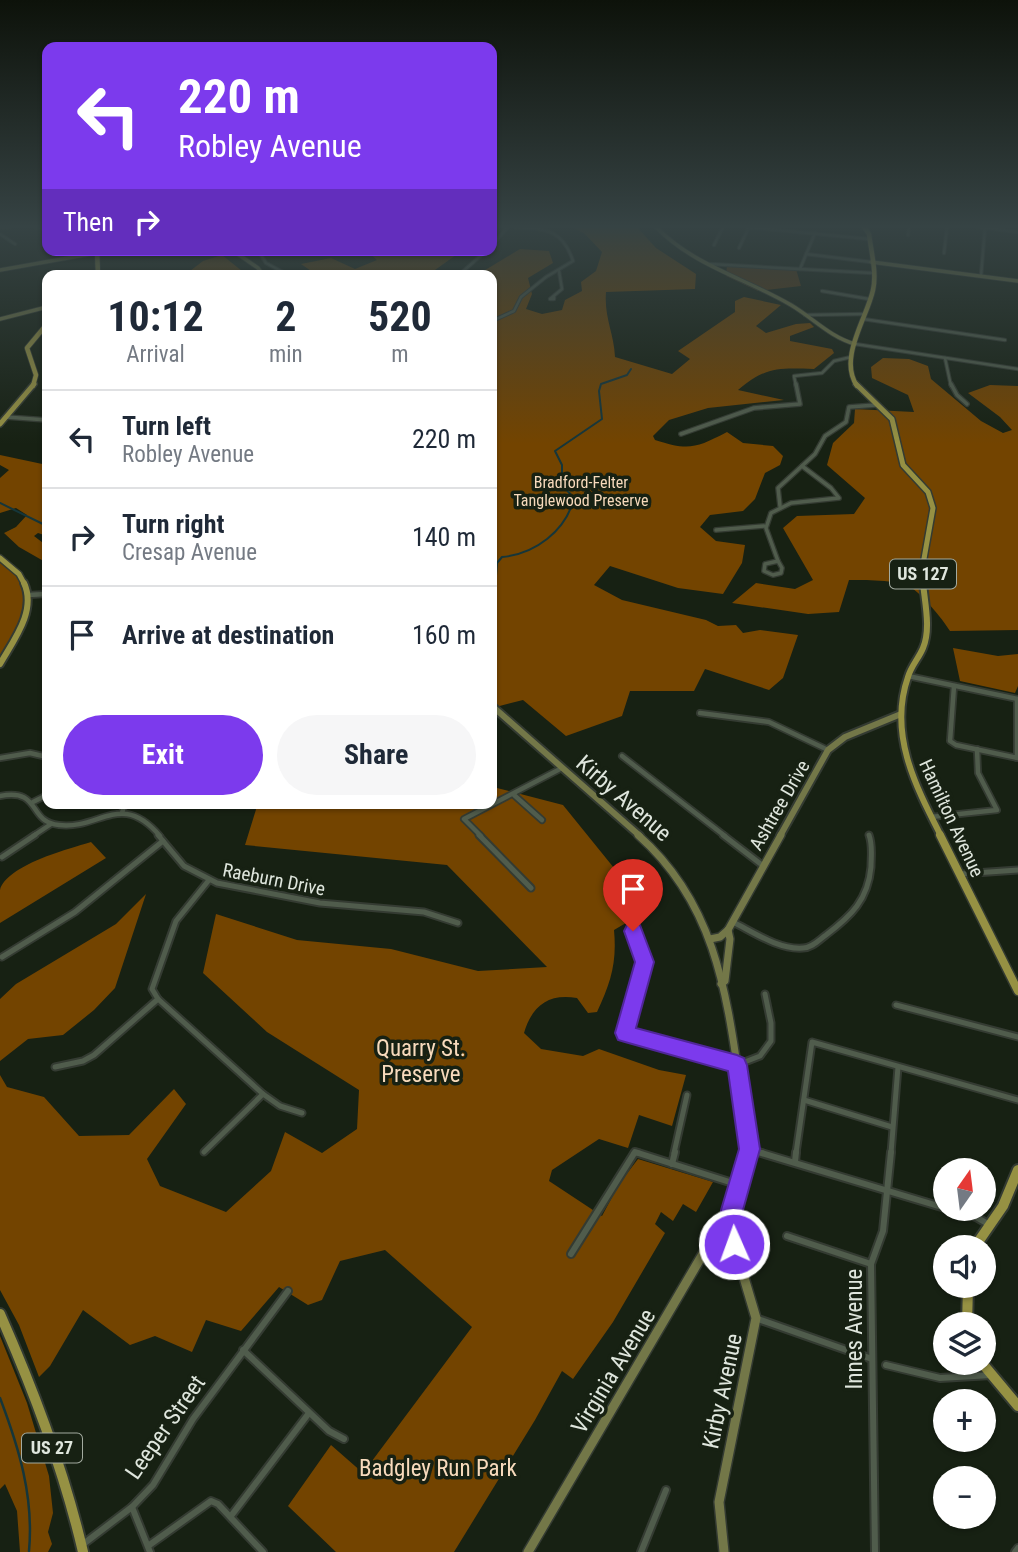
<!DOCTYPE html>
<html lang="en">
<head>
<meta charset="utf-8">
<style>
	body { margin:0; font-family:"Roboto Condensed",sans-serif; background:#f6f6f7; color:#1f2937; height:100vh; display:flex; flex-direction:column; font-size:26px; white-space:nowrap }
	* { box-sizing:border-box; margin:0 }
	p { font-size:23px; color:#747a83 }
	.icon { flex:none; width:38px; height:38px; fill:none; stroke:currentColor; stroke-width:2; stroke-linecap:round; stroke-linejoin:round }
	.map { position:relative; flex:1; overflow:hidden }
	.drawer { position:absolute; left:42px; top:270px; width:455px; height:539px; display:flex; flex-direction:column; background:#fff; border-radius:14px; box-shadow:0 2px 5px #0004 }
	.drawer>* { flex:none }
	.hud { position:absolute; left:42px; top:42px; width:455px; height:214px; border-radius:14px; box-shadow:0 2px 5px #0004; background:#7c3aed; color:#fff; overflow:hidden }
	.needle { width:46px; rotate:14deg }
	.tools { position:absolute; left:933px; top:1158px; display:grid; gap:14px }
	.tools a { display:grid; place-items:center; width:63px; height:63px; border-radius:50%; background:#fff; box-shadow:0 2px 5px #0004; font-size:35px }
	.pin { position:absolute; display:grid; place-items:center; width:60px; height:60px; color:#fff; margin:-72px -30px; border-radius:50% 50% 50% 0; rotate:-45deg; box-shadow:0 0 7px #0007 }
	.pin .icon { rotate:45deg }
	.me { position:absolute; width:77px; margin:-38px; rotate:358deg; stroke-linejoin:round; filter:drop-shadow(0 0 5px #0008) }
	.turn { display:flex; align-items:center; gap:24px; height:147px; padding:0 21px; font-size:32px }
	.turn .icon { width:91px; height:91px; stroke-width:2.5 }
	.turn b { display:block; font-size:49px; line-height:60px }
	.then { display:flex; align-items:center; height:66px; padding:0 21px; background:#0003; gap:14px; font-size:26px }
	.eta { display:flex; justify-content:space-evenly; align-items:center; height:119px; text-align:center }
	.eta b { font-size:42px; font-weight:700; line-height:49px }
	.primary-button { display:flex; gap:14px; margin-top:auto; padding:14px 21px }
	.primary-button a { flex:1; height:80px; border-radius:42px; background:#7c3aed; color:#fff; font-size:28px; font-weight:700; line-height:80px; text-align:center }
	.primary-button a+a { background:#f6f6f7; color:#1f2937 }
	ul { padding:0; list-style:none }
	li { display:flex; align-items:center; gap:21px; height:98px; padding:0 21px; border-top:2px solid #e0e1e3 }
	li div { flex:1 }
	li b { display:block; font-size:26px }
	li em { font-style:normal }
	.map>svg:first-child { display:block }
</style>
</head>
<body>
<div class="map">
<svg width="1018" height="1552" viewBox="0 0 1018 1552">
	<rect width="100%" height="100%" fill="#172113"/>
	<polygon fill="#5d3a0f" points="727,265 796,269 801,286 758,291 726,276"/>
	<g fill="#734400">
		<path d="M 580,227 L 637,227 L 656,248 L 696,274 L 695,289 L 606,292 C 604,318 614,333 615,357 L 672,374 L 690,359 L 678,351 L 735,312 L 735,301 L 744,297 L 781,305 L 756,326 L 766,333 L 796,324 L 810,323 L 814,327 L 790,336 L 790,341 L 832,349 L 834,353 L 814,369 C 780,368 766,366 738,390 L 784,400 L 708,408 L 669,420 L 653,436 L 655,440 C 689,451 696,448 727,432 L 743,443 L 773,446 L 783,456 L 780,465 L 765,473 L 755,499 L 743,511 L 710,515 L 700,527 L 716,541 L 745,545 L 742,563 L 723,594 L 678,588 L 610,566 L 594,585 L 622,600 L 706,620 L 718,626 L 736,625 L 743,633 L 760,630 L 798,635 L 783,678 L 769,690 L 705,669 L 694,691 L 630,691 L 622,716 L 566,736 L 523,700 L 492,708 L 492,275 L 477,275 L 520,249 L 549,251 L 553,263 L 528,278 L 532,294 L 526,309 L 542,314 L 562,310 L 565,300 L 582,291 L 581,282 L 596,271 L 602,252 L 585,234 L 574,228 Z"/>
		<polygon points="366,250 463,250 428,275 317,275 301,264 331,258 355,269 377,260"/>
		<polygon points="222,255 247,275 207,275 190,271 203,261"/>
		<path d="M 883,358 L 909,359 L 928,366 L 931,379 L 981,421 L 1003,433 L 1012,430 L 1000,417 L 968,393 L 990,385 L 1018,386 L 1018,630 L 950,631 C 942,618 922,594 909,586 C 898,580 862,580 849,580 L 839,612 L 808,614 L 732,603 L 756,583 L 795,589 L 813,580 L 783,528 L 797,516 L 854,514 L 865,498 L 827,465 L 833,443 L 854,423 L 855,409 L 914,412 L 908,395 L 872,378 L 871,367 Z"/>
		<polygon points="0,455 47,465 47,536 38,533 34,536 47,546 47,563 19,547 4,533 16,527 27,515 16,508 0,513 0,478 9,470 0,465"/>
		<polygon points="0,558 22,578 27,610 0,664"/>
		<polygon points="953,648 998,656 1018,654 1018,686 1015,693 960,681"/>
		<path d="M 492,776 L 497,788 L 563,805 L 648,910 L 614,930 C 617,963 611,982 597,1012 L 588,1013 L 577,998 C 548,993 532,1006 524,1033 L 541,1049 L 583,1056 L 599,1049 L 659,1070 L 686,1075 L 672,1126 L 639,1115 L 628,1148 L 599,1139 L 552,1170 L 549,1181 L 602,1216 L 619,1184 L 638,1159 L 713,1182 L 696,1212 L 683,1204 L 673,1221 L 661,1212 L 655,1224 L 665,1233 L 613,1322 L 573,1379 L 562,1371 L 535,1420 L 454,1552 L 336,1552 L 288,1506 L 331,1445 L 363,1473 L 472,1327 L 385,1250 L 340,1261 L 322,1300 L 308,1305 L 279,1287 L 241,1331 L 206,1320 L 192,1352 L 155,1336 L 130,1345 L 83,1310 L 50,1366 L 39,1377 L 19,1325 L 0,1290 L 0,1075 L 7,1087 L 44,1097 L 79,1136 L 129,1135 L 174,1089 L 186,1104 L 147,1159 L 160,1186 L 226,1212 L 271,1171 L 285,1132 L 322,1153 L 357,1129 L 359,1090 L 267,1032 L 203,973 L 216,914 L 297,940 L 391,949 L 478,971 L 547,967 L 447,865 L 245,845 L 258,803 L 492,803 Z"/>
		<path d="M 91,842 L 106,858 L 0,923 C 0,913 0,899 0,890 C 7,865 68,849 91,842 Z"/>
		<polygon points="146,894 115,988 94,1010 63,1035 28,1039 0,1061 0,999 16,984 116,924"/>
		<polygon points="0,1336 27,1403 49,1476 53,1513 48,1532 52,1544 48,1552 20,1552 17,1511 5,1484 0,1489"/>
	</g>
	<g fill="none" stroke-linecap="round" stroke-linejoin="round">
		<g stroke="#15363a" stroke-width="2">
			<polyline points="0,503 47,526"/>
			<path d="M 492,578 L 496,576 L 497,563 L 502,557 C 535,554 566,531 574,498 L 562,485 L 562,465 L 555,451 L 602,419 L 599,391 L 601,384 L 627,375 L 631,369"/>
		</g>
		<path stroke="#15363a" stroke-width="2.5" d="M 0,1398 C 19,1448 34,1497 29,1551"/>
		<defs>
			<g id="street-far4">
				<polyline points="0,227 9,227"/>
				<polyline points="36,227 47,230"/>
				<polyline points="748,227 869,239"/>
				<polyline points="978,227 1018,232"/>
				<polyline points="0,234 15,244"/>
				<polyline points="908,235 909,227"/>
				<polyline points="492,245 508,227"/>
				<polyline points="714,245 723,227"/>
				<polyline points="739,248 749,227"/>
				<polyline points="262,250 261,255 266,263 288,275"/>
				<polyline points="944,253 947,227"/>
				<polyline points="806,254 871,262"/>
				<polyline points="709,264 872,273"/>
				<polyline points="800,269 815,233"/>
				<polyline points="459,275 487,250"/>
				<polyline points="981,276 985,227"/>
				<polyline points="822,291 869,299"/>
				<polyline points="554,296 554,299 550,299 562,289 559,271"/>
				<polyline points="805,315 865,314"/>
				<polyline points="863,319 1005,340"/>
				<path d="M 492,321 L 514,311 L 521,297 L 546,277 L 573,261 C 562,228 545,229 514,227"/>
				<polyline points="855,344 1018,369"/>
				<polyline points="945,358 951,386"/>
				<polyline points="796,386 794,376 822,373 834,361 851,357"/>
			</g>
			<g id="street-far3">
				<polyline points="951,384 957,395 967,404"/>
				<polyline points="6,417 47,420"/>
				<polyline points="681,434 754,408 800,404 796,384"/>
				<polyline points="780,506 778,488 815,454 825,436 846,422 849,407 876,405"/>
				<polyline points="716,530 764,526"/>
				<polygon points="778,561 782,568 781,573 773,575 764,571 765,564"/>
				<polyline points="778,561 766,528 771,513 791,503 839,498 831,488 802,466"/>
			</g>
			<g id="street-far2">
				<polyline points="28,595 47,594"/>
				<polyline points="908,676 1018,699"/>
				<polyline points="954,686 950,741 956,745 1018,758"/>
				<polyline points="1017,699 1017,758"/>
				<polyline points="700,713 769,722 828,750"/>
				<polyline points="622,756 725,836"/>
				<polyline points="0,758 30,753 47,757"/>
				<polyline points="514,795 542,820"/>
				<path d="M 0,796 C 42,788 27,822 59,825 C 100,830 121,790 160,836"/>
				<polyline points="33,802 47,795"/>
				<polyline points="122,813 125,803"/>
				<polyline points="931,817 997,810 978,773 977,749"/>
				<polyline points="33,836 51,824"/>
				<polyline points="481,836 464,819 560,769"/>
			</g>
			<g id="street-far1">
				<polyline points="158,835 184,866 217,883 320,903 424,912 458,923"/>
				<polyline points="479,835 531,888"/>
				<polyline points="723,835 762,865"/>
				<polyline points="2,857 35,835"/>
				<polyline points="960,874 1018,870"/>
				<polyline points="209,880 176,921 152,989 158,999 263,1094 280,1106 302,1113"/>
				<path d="M 733,922 C 753,932 779,950 803,948 C 812,948 819,940 826,935 C 851,916 868,900 871,867 C 871,856 873,846 869,835"/>
				<polyline points="2,957 75,912 163,841"/>
				<polyline points="896,1005 1018,1037"/>
				<polyline points="620,1032 737,1065 760,1056 771,1041 771,1023 765,994"/>
				<polyline points="625,1033 644,962 633,931"/>
				<polyline points="55,1067 83,1061 94,1055 158,999"/>
				<polyline points="804,1100 892,1127"/>
				<polyline points="749,1149 763,1153"/>
				<polyline points="204,1152 263,1094"/>
				<polyline points="634,1153 639,1153"/>
				<polyline points="674,1153 687,1095"/>
				<polyline points="796,1153 812,1042 1018,1100"/>
				<polyline points="891,1153 898,1067"/>
			</g>
			<g id="street">
				<polyline points="758,1152 945,1208"/>
				<polyline points="795,1162 796,1152"/>
				<polyline points="672,1164 675,1152"/>
				<polyline points="950,1209 976,1217 988,1224"/>
				<polyline points="787,1236 871,1264"/>
				<polyline points="571,1254 635,1152 739,1185"/>
				<polyline points="758,1319 872,1359"/>
				<polyline points="243,1350 329,1431 344,1439"/>
				<polyline points="886,1365 940,1378 991,1375"/>
				<polyline points="132,1507 150,1552"/>
				<polyline points="231,1516 309,1413"/>
				<polyline points="82,1545 132,1507 153,1485 193,1419 288,1291"/>
				<polyline points="148,1546 211,1501 218,1504 263,1552"/>
				<polyline points="641,1552 666,1490"/>
				<polyline points="875,1552 871,1264 883,1231 891,1152"/>
				<polyline points="1015,1552 1018,1548"/>
			</g>
			<g id="secondary-far3">
				<path d="M 656,227 C 694,266 745,278 791,305 C 813,318 830,337 855,344"/>
				<polyline points="232,250 258,268 263,275"/>
				<polyline points="871,262 1018,281"/>
				<polyline points="0,270 113,250"/>
				<polyline points="0,319 47,307"/>
			</g>
			<g id="secondary-far2">
				<polyline points="492,706 640,836"/>
				<polyline points="780,836 828,750 845,737 901,714"/>
			</g>
			<g id="secondary-far1">
				<path d="M 638,835 C 714,902 726,989 740,1085 C 743,1105 752,1133 748,1153"/>
				<polyline points="710,939 720,937 728,930 781,835"/>
				<polyline points="721,984 725,981 730,939 728,930"/>
			</g>
			<g id="secondary">
				<polyline points="528,1552 717,1230 732,1210"/>
				<polyline points="724,1552 719,1502 756,1318 734,1244 732,1210 748,1152"/>
			</g>
			<g id="primary-far4">
				<polyline points="97,250 98,275"/>
				<polyline points="33,386 36,375 27,348 47,324"/>
				<path d="M 857,386 C 838,358 867,318 873,290 C 877,273 871,251 869,234 L 864,227"/>
			</g>
			<g id="primary-far3">
				<polyline points="856,384 892,419 903,465 928,492 933,508 922,570 923,585"/>
				<polyline points="0,424 34,384"/>
				<polyline points="0,558 19,574 25,585"/>
			</g>
			<g id="primary-far2">
				<path d="M 923,583 C 925,604 931,629 923,648 C 919,658 911,666 908,677 C 888,734 916,787 941,836"/>
				<path d="M 0,664 C 13,641 37,611 24,583"/>
			</g>
			<polyline id="primary-far1" points="940,835 1018,991"/>
			<g id="primary">
				<polyline points="974,1248 1003,1206 1018,1170"/>
				<path d="M 0,1314 C 34,1391 64,1470 83,1552"/>
				<polyline points="967,1325 968,1286"/>
				<polyline points="982,1363 1018,1406"/>
			</g>
		</defs>
		<use href="#street-far4" stroke="#343b32" stroke-width="4.5"/>
		<use href="#street-far3" stroke="#343b32" stroke-width="6"/>
		<use href="#street-far2" stroke="#343b32" stroke-width="8"/>
		<use href="#street-far1" stroke="#343b32" stroke-width="9"/>
		<use href="#street" stroke="#343b32" stroke-width="10"/>
		<use href="#secondary-far3" stroke="#343b32" stroke-width="5"/>
		<use href="#secondary-far2" stroke="#343b32" stroke-width="10"/>
		<use href="#secondary-far1" stroke="#343b32" stroke-width="10"/>
		<use href="#secondary" stroke="#343b32" stroke-width="12"/>
		<use href="#primary-far4" stroke="#343b32" stroke-width="6"/>
		<use href="#primary-far3" stroke="#343b32" stroke-width="8"/>
		<use href="#primary-far2" stroke="#343b32" stroke-width="10"/>
		<use href="#primary-far1" stroke="#343b32" stroke-width="11"/>
		<use href="#primary" stroke="#343b32" stroke-width="14"/>
		<use href="#street-far4" stroke="#505c4c" stroke-width="2.5"/>
		<use href="#street-far3" stroke="#505c4c" stroke-width="3.5"/>
		<use href="#street-far2" stroke="#505c4c" stroke-width="4.5"/>
		<use href="#street-far1" stroke="#505c4c" stroke-width="5"/>
		<use href="#street" stroke="#505c4c" stroke-width="6"/>
		<use href="#secondary-far3" stroke="#737748" stroke-width="3.5"/>
		<use href="#secondary-far2" stroke="#737748" stroke-width="6"/>
		<use href="#secondary-far1" stroke="#737748" stroke-width="7"/>
		<use href="#secondary" stroke="#737748" stroke-width="9"/>
		<use href="#primary-far4" stroke="#969143" stroke-width="4.5"/>
		<use href="#primary-far3" stroke="#969143" stroke-width="5"/>
		<use href="#primary-far2" stroke="#969143" stroke-width="6"/>
		<use href="#primary-far1" stroke="#969143" stroke-width="8"/>
		<use href="#primary" stroke="#969143" stroke-width="10"/>
	</g>
	<linearGradient id="sky" x2="0" y2="1"><stop stop-color="#0d120a"/><stop offset="0.51" stop-color="#364344"/><stop offset="1" stop-color="#364344" stop-opacity="0"/></linearGradient>
	<rect width="1018" height="444" fill="url(#sky)"/>
	<polygon fill="#7c3aed" stroke="#51269a" stroke-width="2" points="633,923 640,925 654,962 636,1028 737,1055 744,1058 747,1065 760,1149 743,1210 745,1244 742,1252 734,1255 726,1252 723,1244 721,1210 739,1149 728,1071 625,1042 618,1040 615,1033 635,962 624,931 627,925"/>
	<g text-anchor="middle" stroke-width="7" stroke-linejoin="round" paint-order="stroke">
		<g font-size="16" fill="#f7dabc" stroke="#172113">
			<text x="581" y="488">Bradford-Felter<tspan x="581" dy="18">Tanglewood Preserve</tspan></text>
		</g>
		<g fill="#172113" stroke="#a3aba0" stroke-width="2">
			<rect x="890" y="559.5" width="66" height="29" rx="5"/>
			<rect x="22" y="1433.5" width="60" height="29" rx="5"/>
		</g>
		<g font-size="18" font-weight="bold" fill="#dfe6dd">
			<text x="923" y="580">US 127</text>
			<text x="52" y="1454">US 27</text>
		</g>
		<g font-size="19" fill="#dfe6dd" stroke="#172113">
			<text transform="translate(779 805) rotate(-60)" y="7">Ashtree Drive</text>
			<text transform="translate(952 818) rotate(65)" y="7">Hamilton Avenue</text>
			<text transform="translate(274 879) rotate(11)" y="7">Raeburn Drive</text>
		</g>
		<g font-size="23" fill="#dfe6dd" stroke="#172113">
			<text transform="translate(624 798) rotate(41)" y="8">Kirby Avenue</text>
			<text transform="translate(854 1329) rotate(-90)" y="8">Innes Avenue</text>
			<text transform="translate(613 1371) rotate(-59)" y="8">Virginia Avenue</text>
			<text transform="translate(722 1391) rotate(-78)" y="8">Kirby Avenue</text>
			<text transform="translate(165 1427) rotate(-55)" y="8">Leeper Street</text>
		</g>
		<g font-size="23" fill="#f7dabc" stroke="#172113">
			<text x="421" y="1056">Quarry St.<tspan x="421" dy="26">Preserve</tspan></text>
			<text x="438" y="1476">Badgley Run Park</text>
		</g>
	</g>
</svg>
<div class="tools">
<a><svg class="needle" viewBox="-14 -14 28 28"><path d="M0-13l5 13h-10z" fill="#e53935"/><path d="M0 13l5-13h-10z" fill="#747a83"/></svg></a>
<a><svg class="icon" aria-label="sound" viewBox="0 0 24 24"><path d="M4 9h4l5-4v14l-5-4H4zM17 9q2 3 0 6"/></svg></a>
<a><svg class="icon" aria-label="layers" viewBox="0 0 24 24"><path d="M12 4l9 5-9 5-9-5zM3 14l9 5 9-5"/></svg></a>
<a>+</a>
<a>−</a>
</div>
<div class="pin" style="left:633px;top:931px;background:#d93025"><svg class="icon" aria-label="arrive" viewBox="0 0 24 24"><path d="M6 21V4h12l-3 4 3 4H6"/></svg></div>
<svg class="me" style="left:734px;top:1244px" viewBox="-20 -20 40 40"><circle r="17" fill="#7c3aed" stroke="#fff" stroke-width="3"/><path d="M0-11L8 9 0 5-8 9z" fill="#fff"/></svg>
<div class="hud">
<div class="turn"><svg class="icon" aria-label="left" viewBox="0 0 24 24"><path d="M17 20v-9H6M10 6l-5 5 5 5"/></svg><div><b>220 m</b>Robley Avenue</div></div>
<div class="then">Then<svg class="icon" aria-label="right" viewBox="0 0 24 24"><path d="M7 20v-9h11M14 6l5 5-5 5"/></svg></div>
</div>
<section class="drawer">
<div class="eta">
<div><b>10:12</b><p>Arrival</p></div>
<div><b>2</b><p>min</p></div>
<div><b>520</b><p>m</p></div>
</div>
<ul>
<li><svg class="icon" aria-label="left" viewBox="0 0 24 24"><path d="M17 20v-9H6M10 6l-5 5 5 5"/></svg><div><b>Turn left</b><p>Robley Avenue</p></div><em>220 m</em></li>
<li><svg class="icon" aria-label="right" viewBox="0 0 24 24"><path d="M7 20v-9h11M14 6l5 5-5 5"/></svg><div><b>Turn right</b><p>Cresap Avenue</p></div><em>140 m</em></li>
<li><svg class="icon" aria-label="arrive" viewBox="0 0 24 24"><path d="M6 21V4h12l-3 4 3 4H6"/></svg><div><b>Arrive at destination</b></div><em>160 m</em></li>
</ul>
<div class="primary-button"><a>Exit</a><a>Share</a></div>
</section>
</div>
</body>
</html>
